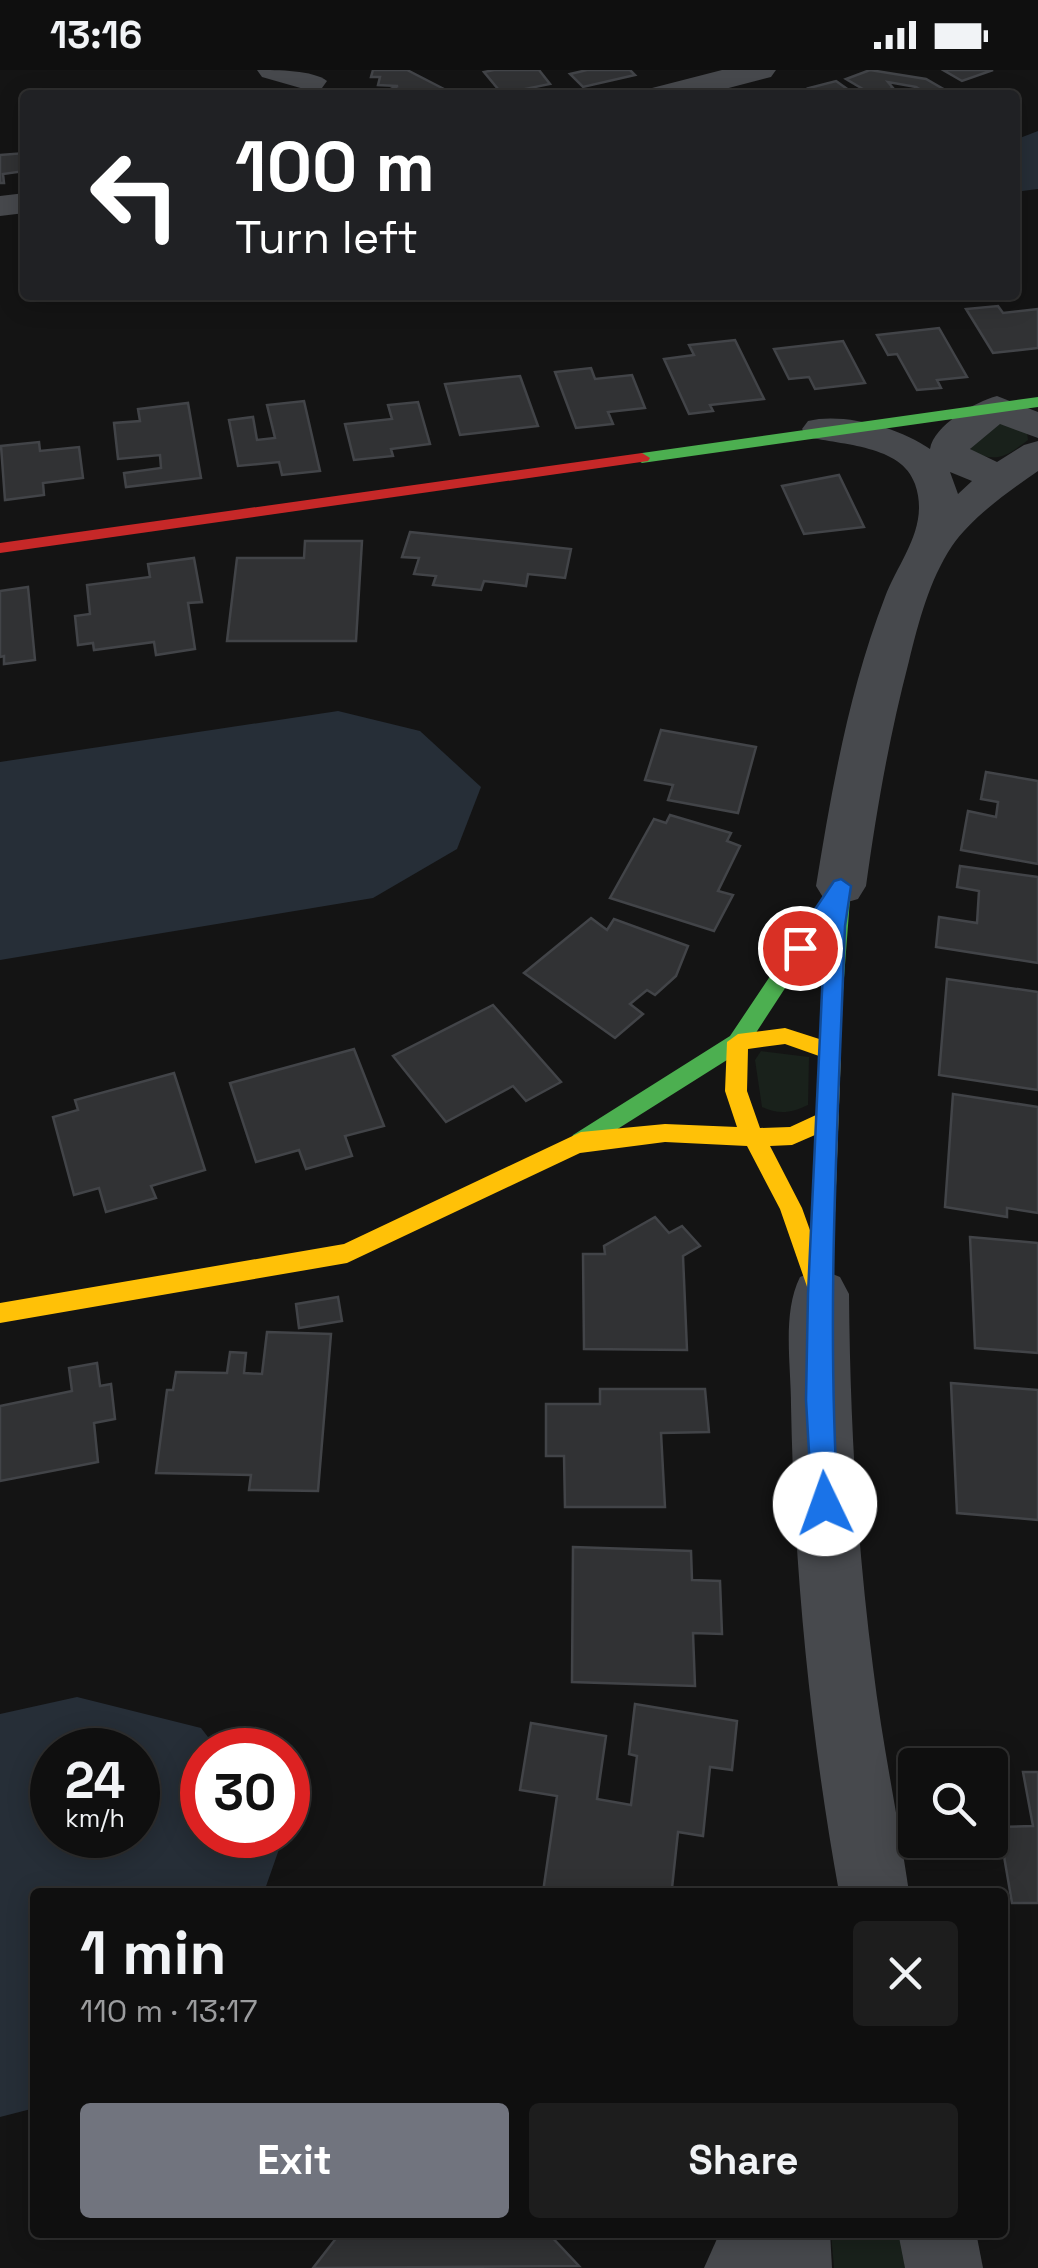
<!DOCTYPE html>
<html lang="en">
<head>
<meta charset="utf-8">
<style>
	body { margin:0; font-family:"Space Grotesk",sans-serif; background:#1d1d1d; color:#f1f3f6; height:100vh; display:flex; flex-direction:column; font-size:38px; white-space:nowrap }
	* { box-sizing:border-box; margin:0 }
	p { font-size:32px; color:#9b9c9e }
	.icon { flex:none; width:55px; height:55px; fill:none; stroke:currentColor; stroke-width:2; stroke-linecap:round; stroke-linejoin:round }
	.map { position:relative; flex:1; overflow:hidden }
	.panel { position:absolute; left:30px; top:1818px; width:978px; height:350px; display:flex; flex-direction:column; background:#0f0f0f; border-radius:10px; box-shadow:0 5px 25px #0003,0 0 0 2px #2f2f2f }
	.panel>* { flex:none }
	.banner { position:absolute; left:20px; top:20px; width:1000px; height:210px; border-radius:10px; box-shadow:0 5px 25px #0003,0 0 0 2px #2f2f2f; background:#202124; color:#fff; overflow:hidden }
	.tools { position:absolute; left:898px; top:1678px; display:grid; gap:20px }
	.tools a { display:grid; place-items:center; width:110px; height:110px; border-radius:10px; background:#0f0f0f; box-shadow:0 5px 25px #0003,0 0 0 2px #2f2f2f; font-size:50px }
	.speed { position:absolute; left:30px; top:1658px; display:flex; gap:20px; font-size:50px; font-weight:700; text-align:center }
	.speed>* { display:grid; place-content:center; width:130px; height:130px; border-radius:50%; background:#0f0f0f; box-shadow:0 5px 25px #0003,0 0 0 2px #2f2f2f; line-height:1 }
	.speed small { font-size:25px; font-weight:400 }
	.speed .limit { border:15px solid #d22; background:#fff; color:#111 }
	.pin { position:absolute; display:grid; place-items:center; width:85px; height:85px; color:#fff; margin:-42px; border:5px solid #fff; border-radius:50%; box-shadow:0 2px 10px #0007 }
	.me { position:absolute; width:110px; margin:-55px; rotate:357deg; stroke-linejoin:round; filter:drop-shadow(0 0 8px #0008) }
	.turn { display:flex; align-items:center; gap:35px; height:210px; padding:0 50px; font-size:45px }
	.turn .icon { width:130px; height:130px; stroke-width:2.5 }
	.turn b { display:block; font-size:70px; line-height:85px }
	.round { display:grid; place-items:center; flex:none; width:105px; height:105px; border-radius:10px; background:#1d1d1d }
	.summary { display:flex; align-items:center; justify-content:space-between; height:170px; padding:0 50px }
	h1 { font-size:60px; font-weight:700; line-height:75px }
	.primary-button { display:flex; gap:20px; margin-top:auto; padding:20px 50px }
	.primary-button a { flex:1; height:115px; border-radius:10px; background:#71747e; color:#fff; font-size:40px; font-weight:700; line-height:115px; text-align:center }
	.primary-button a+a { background:#1d1d1d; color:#f1f3f6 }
	.status { display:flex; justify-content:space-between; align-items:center; height:70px; padding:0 50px; background:#0f0f0f; direction:ltr }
	.status svg { height:28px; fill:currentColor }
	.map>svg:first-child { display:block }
</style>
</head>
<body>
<div class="status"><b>13:16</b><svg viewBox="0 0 49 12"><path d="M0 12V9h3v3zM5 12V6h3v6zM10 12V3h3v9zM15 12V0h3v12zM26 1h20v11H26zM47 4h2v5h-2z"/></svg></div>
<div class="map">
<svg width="1038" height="2198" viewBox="0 0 1038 2198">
	<rect width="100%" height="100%" fill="#141414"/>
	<g fill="#19211b">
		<path d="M 1007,352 L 1027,362 L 1028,370 C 1007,386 997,393 972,382 L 969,373 L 992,353 Z"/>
		<path d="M 761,981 L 809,987 L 808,1035 C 791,1043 779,1045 762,1037 L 755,990 Z"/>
		<polygon points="831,2163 911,2163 915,2198 834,2198"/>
	</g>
	<g fill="#262e37" fill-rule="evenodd">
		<polygon points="1038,61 1038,119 1015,122 1015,70"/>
		<polygon points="338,641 420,661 481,717 457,779 373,828 0,890 0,692"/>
		<path d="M 77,1627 L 201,1658 L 218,1680 L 202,1680 L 202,1765 L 284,1765 L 264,1822 L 35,1822 L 35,2038 L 0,2047 L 0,1644 ZM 52,1680 L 138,1680 L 138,1765 L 52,1765 Z"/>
	</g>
	<g fill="#313234" stroke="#424448" stroke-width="2.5">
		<polygon points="373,0 407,0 444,19 429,25 397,25 388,20 398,16 378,15 380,7 371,7"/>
		<polygon points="494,0 539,0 550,14 525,19 530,25 503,25 484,2"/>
		<polygon points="587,0 630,0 635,5 583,17 570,4"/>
		<polygon points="870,0 926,9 945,20 929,25 916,17 888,12 893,18 885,21 892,25 873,25 846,9"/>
		<polygon points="943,0 993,0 962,11"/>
		<polygon points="836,11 850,21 819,25 809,18"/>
		<polygon points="25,83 25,101 3,104 4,113 0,113 0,85"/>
		<polygon points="998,236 1003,243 1038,239 1038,278 993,283 966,239"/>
		<polygon points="939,258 967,307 937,310 941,318 917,320 897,284 888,285 877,265"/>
		<polygon points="735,270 764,329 710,335 713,341 689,344 664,289 694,285 689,275"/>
		<polygon points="843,271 865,313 815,319 809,307 789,309 774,279"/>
		<polygon points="591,298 595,309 632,305 645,338 608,342 613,354 576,358 555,302"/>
		<polygon points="520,306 538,356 460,365 445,314"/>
		<polygon points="304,331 320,401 282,405 279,392 238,396 229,350 253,347 257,370 275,368 267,335"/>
		<polygon points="418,332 430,374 391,379 393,386 354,390 345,354 392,349 388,335"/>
		<polygon points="188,333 201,408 126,417 124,403 161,398 160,385 118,389 114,353 140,351 138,339"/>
		<polygon points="39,372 40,381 79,377 83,408 43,413 44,425 5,430 1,376"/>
		<polygon points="839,405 864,457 804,464 782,416"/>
		<polygon points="410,462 571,479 565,508 528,504 526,516 484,511 481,520 433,515 436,506 414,504 419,488 402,487"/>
		<polygon points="305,471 362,471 356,571 227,571 237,488 304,488"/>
		<polygon points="194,488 202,532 188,533 195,579 156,585 154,572 94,580 93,573 78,575 75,546 90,544 87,515 150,507 148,494"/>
		<polygon points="28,517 35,590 4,594 4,586 0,587 0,521"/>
		<polygon points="661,660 756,677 738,743 668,730 673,715 645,710"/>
		<polygon points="986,702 1038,711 1038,794 961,780 968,741 996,747 998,732 981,729"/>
		<polygon points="670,745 731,763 727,771 740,776 718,821 733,825 714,861 610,828 654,749 666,753"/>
		<polygon points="960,796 1038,807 1038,893 936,877 939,847 977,853 979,821 957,817"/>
		<polygon points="591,848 607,860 614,849 688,876 676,906 655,925 647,920 630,934 643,944 615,968 524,903"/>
		<polygon points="947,909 1038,922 1038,1020 939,1005"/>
		<polygon points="493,935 561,1012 526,1031 513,1016 446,1052 393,986"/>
		<polygon points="354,979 384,1056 345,1066 352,1086 306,1099 299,1080 256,1092 230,1013"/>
		<polygon points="174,1003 205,1100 151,1116 156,1128 106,1142 99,1118 74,1125 53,1047 78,1040 75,1030"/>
		<polygon points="953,1024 1038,1037 1038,1143 1007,1138 1007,1147 945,1137"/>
		<polygon points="655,1147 669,1163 682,1156 700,1176 683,1186 687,1280 584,1279 583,1184 605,1184 604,1176"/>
		<polygon points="970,1167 1038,1173 1038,1283 975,1278"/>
		<polygon points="338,1227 342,1251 299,1258 296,1234"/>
		<polygon points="267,1262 331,1264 318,1421 249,1420 251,1405 156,1403 167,1320 173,1320 176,1302 227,1303 230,1282 246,1283 244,1303 262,1304"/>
		<polygon points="97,1293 100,1316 111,1314 115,1349 94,1353 98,1392 0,1411 0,1336 72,1321 69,1298"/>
		<polygon points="951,1313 1038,1320 1038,1450 957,1443"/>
		<polygon points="600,1319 705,1319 709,1362 661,1363 665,1437 565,1437 564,1386 546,1386 546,1334 600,1334"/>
		<polygon points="573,1477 691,1481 692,1510 720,1511 722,1564 693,1563 695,1616 572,1612"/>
		<polygon points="635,1634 737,1651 732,1700 710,1697 703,1766 678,1762 672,1818 698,1822 543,1822 557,1726 520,1720 531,1653 606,1666 597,1729 631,1735 637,1686 629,1684"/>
		<polygon points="1023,1702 1038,1702 1038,1833 1012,1833 999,1757 1033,1756"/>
		<polygon points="341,2162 547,2162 579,2196 313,2198"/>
	</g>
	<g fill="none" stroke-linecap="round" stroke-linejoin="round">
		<g fill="#47494d" fill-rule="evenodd">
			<path d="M 257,0 C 278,0 313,0 327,11 L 322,18 L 311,21 L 262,7 Z"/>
			<polygon points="722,0 776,0 771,7 702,25 648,25 652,18"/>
			<polygon points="25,123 25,143 0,146 0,126"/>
			<path d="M 997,326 L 1038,342 L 1038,368 L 1000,354 L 970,379 L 997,392 L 1024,375 L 1038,371 L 1038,401 C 1009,421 972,447 952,476 C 929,511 919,551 909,591 C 889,668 877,737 866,816 L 858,829 L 841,834 L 824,829 L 816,816 C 832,718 849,620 885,527 C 899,490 930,457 915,414 C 902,375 841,375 808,367 L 802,359 L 808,351 C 843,342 901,358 930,379 C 934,355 975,332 997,326 ZM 950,402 L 972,411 L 958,424 Z"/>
			<path d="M 820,1199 L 840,1207 L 849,1224 C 850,1349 857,1473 873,1597 C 882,1672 898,1747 909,1822 L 839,1822 C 810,1662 794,1498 791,1335 C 791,1295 782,1243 800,1207 Z"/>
			<polygon points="720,2162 830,2162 832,2198 704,2198"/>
			<polygon points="898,2162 976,2162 983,2198 905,2198"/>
		</g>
		<g fill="#4caf50" fill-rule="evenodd">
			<polygon points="1038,327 1038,337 642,393 634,388 642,383"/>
			<polygon points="841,809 851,816 838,987 822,987 819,981 825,857 746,978 589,1077 573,1077 570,1071 573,1065 730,966 834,811"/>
		</g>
		<path fill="#ffc107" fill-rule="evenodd" d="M 785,958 L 838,975 L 841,981 L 832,1224 L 828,1231 L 820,1234 L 812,1231 L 780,1139 L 747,1076 L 665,1072 L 580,1083 L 347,1193 L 0,1253 L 0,1233 L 344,1174 L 581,1062 L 665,1054 L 737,1057 L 725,1021 L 727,972 L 738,964 ZM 785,974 L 819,986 L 816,1045 L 790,1057 L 760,1058 L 747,1021 L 748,979 ZM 815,1065 L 811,1163 L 802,1138 L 770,1076 L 792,1075 Z"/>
		<polygon fill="#c62828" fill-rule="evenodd" points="642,383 650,388 648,391 0,483 0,473"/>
	</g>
	<path fill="#1a73e8" stroke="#114b97" stroke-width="2.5" d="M 841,809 L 851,816 L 845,856 C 838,1049 826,1241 838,1434 L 834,1442 L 825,1446 L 816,1442 L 812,1434 L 806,1330 L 808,1224 L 825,857 L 807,884 L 800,886 L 789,878 L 834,811 Z"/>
</svg>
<div class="tools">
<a><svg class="icon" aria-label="search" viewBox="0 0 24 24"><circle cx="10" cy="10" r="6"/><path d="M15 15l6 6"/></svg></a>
</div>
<div class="speed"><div>24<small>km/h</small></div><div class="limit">30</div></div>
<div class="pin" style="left:800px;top:878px;background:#d93025"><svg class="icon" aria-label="arrive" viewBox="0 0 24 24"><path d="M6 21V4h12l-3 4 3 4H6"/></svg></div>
<svg class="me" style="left:825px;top:1434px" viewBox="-20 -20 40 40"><circle r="19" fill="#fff"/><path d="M0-13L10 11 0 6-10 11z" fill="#1a73e8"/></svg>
<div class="banner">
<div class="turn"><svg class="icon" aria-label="left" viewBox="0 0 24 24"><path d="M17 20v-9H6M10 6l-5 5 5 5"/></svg><div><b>100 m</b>Turn left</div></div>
</div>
<section class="panel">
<div class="summary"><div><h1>1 min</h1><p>110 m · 13:17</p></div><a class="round"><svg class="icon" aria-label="close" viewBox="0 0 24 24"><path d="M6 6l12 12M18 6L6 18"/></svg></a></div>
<div class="primary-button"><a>Exit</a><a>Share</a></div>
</section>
</div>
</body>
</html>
